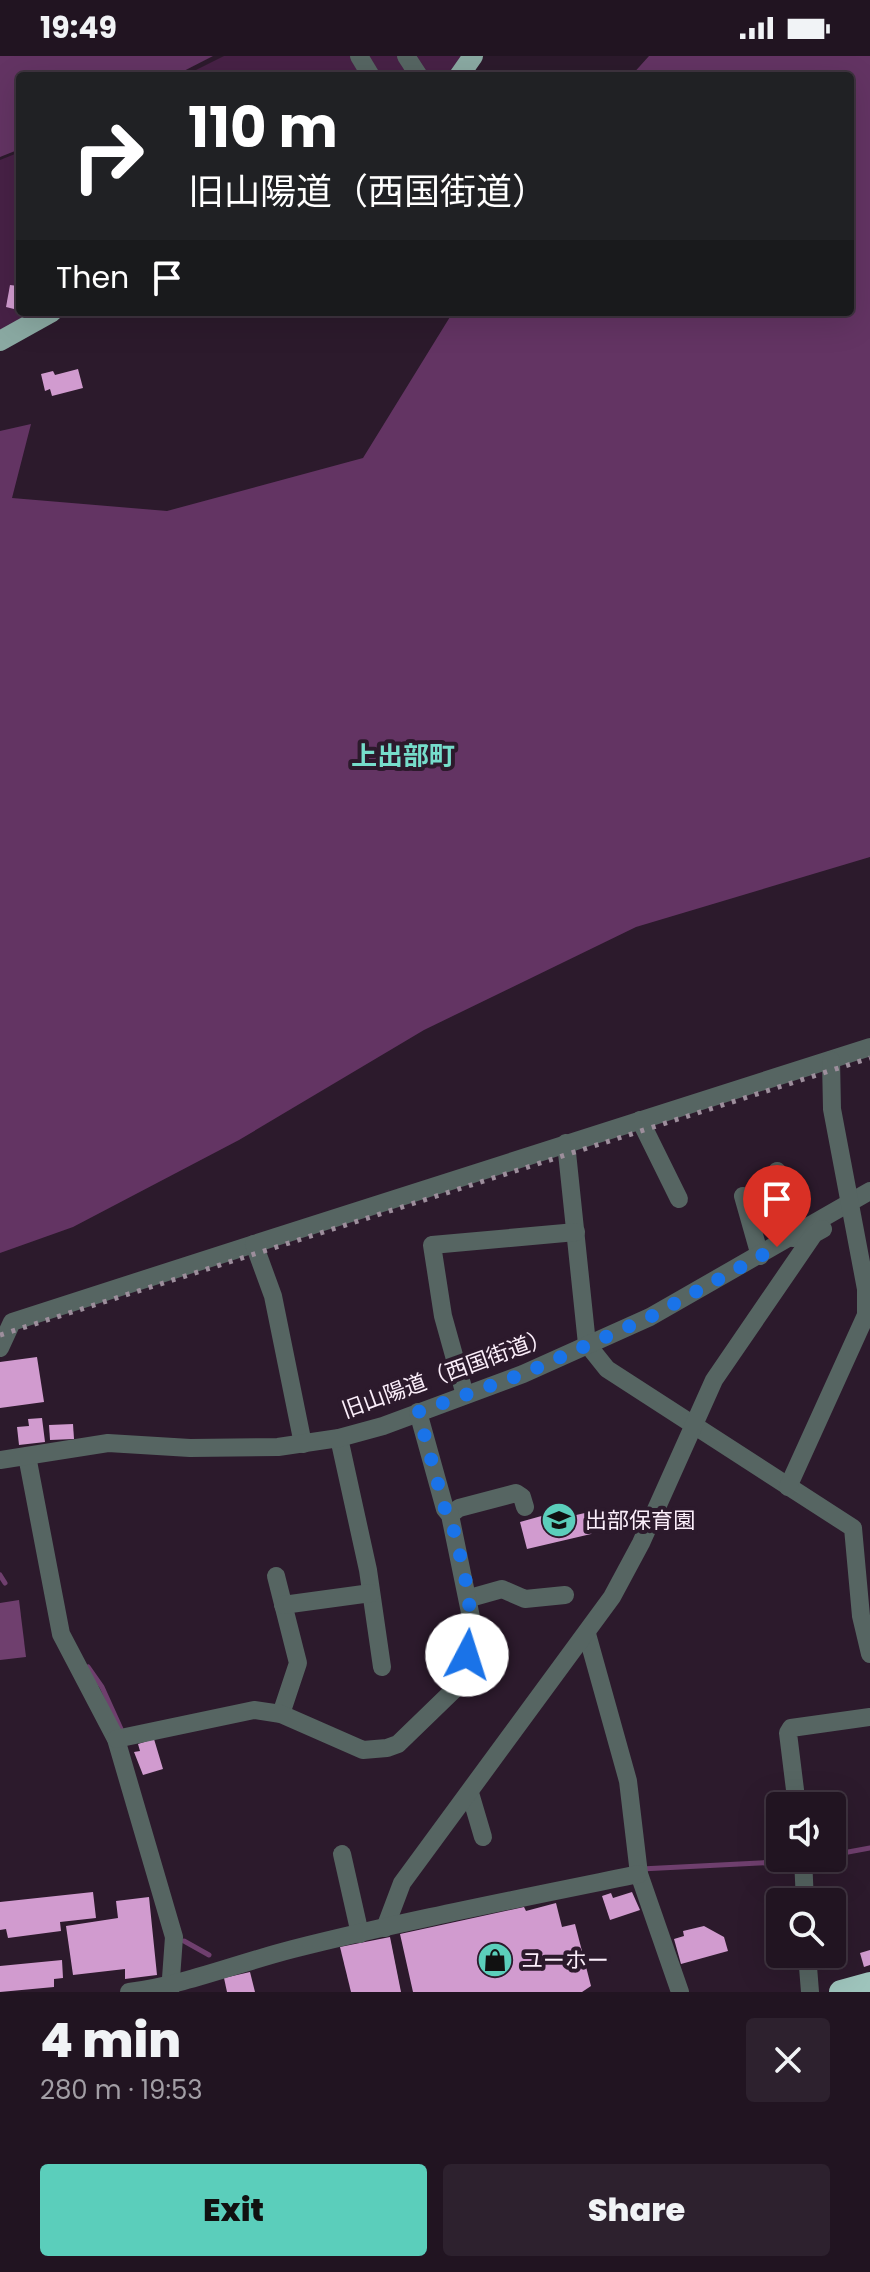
<!DOCTYPE html>
<html lang="en">
<head>
<meta charset="utf-8">
<style>
	body { margin:0; font-family:Poppins,"Noto Sans JP",sans-serif; background:#2d212e; color:#f1f3f6; height:100vh; display:flex; flex-direction:column; font-size:30px; white-space:nowrap }
	* { box-sizing:border-box; margin:0 }
	p { font-size:26px; color:#a29ea5 }
	.icon { flex:none; width:44px; height:44px; fill:none; stroke:currentColor; stroke-width:2; stroke-linecap:round; stroke-linejoin:round }
	.map { position:relative; height:1936px; overflow:hidden }
	.drawer { display:flex; flex-direction:column; background:#211421; flex:1 }
	.drawer>* { flex:none }
	.top-card { position:absolute; left:16px; top:16px; width:838px; height:244px; border-radius:8px; box-shadow:0 8px 32px #0002,0 0 0 2px #3e333f; background:#202124; color:#fff; overflow:hidden }
	.controls { position:absolute; left:766px; top:1736px; display:grid; gap:16px }
	.controls a { display:grid; place-items:center; width:80px; height:80px; border-radius:8px; background:#211421; box-shadow:0 8px 32px #0002,0 0 0 2px #3e333f; font-size:40px }
	.pin { position:absolute; display:grid; place-items:center; width:68px; height:68px; color:#fff; margin:-82px -34px; border-radius:50% 50% 50% 0; rotate:-45deg; box-shadow:0 0 8px #0007 }
	.pin .icon { rotate:45deg }
	.me { position:absolute; width:88px; margin:-44px; rotate:5deg; stroke-linejoin:round; filter:drop-shadow(0 0 6px #0008) }
	.turn { display:flex; align-items:center; gap:28px; height:168px; padding:0 40px; font-size:36px }
	.turn .icon { width:104px; height:104px; stroke-width:2.5 }
	.turn b { display:block; font-size:56px; line-height:68px }
	.then { display:flex; align-items:center; height:76px; padding:0 40px; background:#0003; gap:16px; font-size:30px }
	.round { display:grid; place-items:center; flex:none; width:84px; height:84px; border-radius:8px; background:#2d212e }
	.headline { display:flex; align-items:center; justify-content:space-between; height:136px; padding:0 40px }
	h1 { font-size:48px; font-weight:800; line-height:60px }
	.cta { display:flex; gap:16px; margin-top:auto; padding:16px 40px }
	.cta a { flex:1; height:92px; border-radius:8px; background:#5bcebb; color:#111; font-size:32px; font-weight:800; line-height:92px; text-align:center }
	.cta a+a { background:#2d212e; color:#f1f3f6 }
	.status { display:flex; justify-content:space-between; align-items:center; height:56px; padding:0 40px; background:#211421; direction:ltr }
	.status svg { height:22px; fill:currentColor }
	.map>svg:first-child { display:block }
</style>
</head>
<body>
<div class="status"><b>19:49</b><svg viewBox="0 0 49 12"><path d="M0 12V9h3v3zM5 12V6h3v6zM10 12V3h3v9zM15 12V0h3v12zM26 1h20v11H26zM47 4h2v5h-2z"/></svg></div>
<div class="map">
<svg width="870" height="1936" viewBox="0 0 870 1936">
	<rect width="100%" height="100%" fill="#2c1a2c"/>
	<g fill="#472146">
		<polygon points="224,0 462,0 446,20 184,20"/>
		<polygon points="20,96 20,256 34,256 0,275 0,104"/>
	</g>
	<g fill="#633463">
		<polygon points="0,0 213,0 174,20 20,20 20,93 0,101"/>
		<polygon points="649,0 870,0 870,801 636,871 424,974 239,1084 73,1171 0,1197 0,375 31,368 12,442 167,455 363,402 453,256 850,256 850,20 631,20"/>
	</g>
	<polygon fill="#6f3f6e" points="19,1544 26,1601 0,1604 0,1547"/>
	<g fill="none" stroke-linecap="round" stroke-linejoin="round">
		<g stroke="#6f3f6e" stroke-width="5">
			<polyline points="0,1519 5,1527"/>
			<polyline points="88,1611 102,1631 121,1673"/>
			<polyline points="832,1799 870,1792"/>
			<polyline points="641,1813 799,1805"/>
			<polyline points="184,1885 209,1899"/>
		</g>
	</g>
	<g fill="#d19bcf">
		<polygon points="10,229 18,230 14,253 6,251"/>
		<polygon points="78,313 83,332 52,340 50,333 45,335 41,318 53,315 55,319"/>
		<polygon points="37,1301 44,1346 0,1352 0,1306"/>
		<polygon points="42,1362 45,1386 19,1389 17,1371 29,1370 28,1363"/>
		<polygon points="73,1368 74,1383 50,1384 49,1369"/>
		<polygon points="570,1452 572,1460 589,1456 590,1463 596,1465 591,1478 527,1493 520,1466"/>
		<polygon points="154,1683 163,1713 143,1719 134,1696 140,1695 138,1688"/>
		<polygon points="93,1836 96,1862 60,1866 61,1875 8,1882 6,1873 0,1874 0,1846"/>
		<polygon points="632,1836 640,1854 610,1864 602,1840 611,1837 613,1842"/>
		<polygon points="149,1841 157,1919 125,1923 125,1913 73,1919 66,1870 118,1862 116,1845"/>
		<polygon points="556,1847 562,1871 575,1868 591,1930 582,1936 413,1936 400,1878 524,1851 526,1855"/>
		<polygon points="704,1870 724,1881 728,1895 681,1908 674,1883 684,1880 683,1875"/>
		<polygon points="390,1881 401,1936 351,1936 340,1891"/>
		<polygon points="870,1894 870,1909 864,1911 860,1897"/>
		<polygon points="62,1904 63,1922 54,1923 54,1931 0,1936 0,1910"/>
		<polygon points="250,1916 255,1936 227,1936 224,1922"/>
	</g>
	<g fill="none" stroke-linecap="round" stroke-linejoin="round">
		<g stroke="#566562" stroke-width="18">
			<polyline points="359,0 371,20"/>
			<polyline points="406,0 419,20"/>
			<polyline points="640,1064 679,1143"/>
			<polyline points="566,1087 587,1288 607,1313 853,1472 861,1560 870,1598"/>
			<polyline points="777,1115 793,1182"/>
			<polyline points="743,1140 760,1200"/>
			<polyline points="0,1292 12,1266 254,1188"/>
			<polyline points="465,1339 443,1260 432,1189 576,1176"/>
			<polyline points="339,1382 368,1514 382,1611"/>
			<polyline points="303,1388 273,1240 254,1188 870,991"/>
			<polyline points="27,1400 61,1578 116,1683 174,1881 170,1936"/>
			<polyline points="0,1404 108,1387 190,1392 278,1391 339,1382 383,1370 523,1318 650,1261 870,1135"/>
			<polyline points="788,1431 866,1259 866,1233 832,1053 831,1004"/>
			<polyline points="450,1459 459,1452 516,1437 522,1441 525,1451"/>
			<polyline points="276,1520 298,1607 281,1658"/>
			<polyline points="470,1542 502,1533 525,1543 565,1539"/>
			<polyline points="283,1549 371,1537"/>
			<polyline points="587,1578 628,1725 639,1818 680,1936"/>
			<polyline points="116,1683 254,1654 281,1658 363,1694 387,1692 398,1688 461,1627 473,1571 450,1459 445,1453 418,1356"/>
			<polyline points="470,1737 483,1781"/>
			<polyline points="797,1750 788,1677 791,1672 870,1661"/>
			<polyline points="342,1798 360,1878"/>
			<polyline points="803,1802 805,1846"/>
			<polyline points="385,1872 402,1827 612,1541 641,1487 714,1324 814,1178 823,1173"/>
			<polyline points="807,1898 810,1936"/>
			<path d="M 129,1936 C 185,1929 238,1907 293,1893 C 408,1864 523,1842 639,1818"/>
		</g>
		<g stroke="#8aa9a2" stroke-width="20">
			<polyline points="459,20 473,0"/>
			<polyline points="0,285 52,256"/>
		</g>
		<polyline stroke="#9ec4bc" stroke-width="24" points="841,1936 870,1928"/>
		<polyline stroke="#9d8e9c" stroke-width="5" stroke-dasharray="4 8" stroke-linecap="butt" points="0,1279 870,1002"/>
	</g>
	<g fill="none" stroke-linecap="round" stroke-linejoin="round">
		<path stroke="#1a73e8" stroke-width="14" stroke-dasharray="0 25.2" d="M 467,1599 C 477,1551 461,1506 450,1459 L 445,1453 L 418,1356 L 523,1318 L 650,1261 L 777,1191"/>
	</g>
	<defs>
		<symbol id="school-disc" viewBox="-11 -11 22 22"><circle r="9.5" fill="#5bcebb" stroke="#2c1a2c"/><path d="M0-5L7-2L0 1L-7-2ZM-4 1L0 2.5L4 1V4Q0 6-4 4Z" fill="#111"/></symbol>
		<symbol id="shop-disc" viewBox="-11 -11 22 22"><circle r="9.5" fill="#5bcebb" stroke="#2c1a2c"/><path d="M-5-2.5h2.3a2.7 3.5 0 0 1 5.4 0H5L5.5 6h-11ZM-1.5-2.5h3a1.5 2.3 0 0 0-3 0Z" fill="#111"/></symbol>
	</defs>
	<g fill-rule="evenodd">
		<use href="#school-disc" x="539" y="1444" width="40" height="40"/>
		<use href="#shop-disc" x="475" y="1884" width="40" height="40"/>
	</g>
	<g text-anchor="middle" stroke-width="8" stroke-linejoin="round" paint-order="stroke">
		<g font-size="22" fill="#fbeefa" stroke="#2c1a2c">
			<text transform="translate(446 1317) rotate(-20)" y="8">旧山陽道（西国街道）</text>
		</g>
		<g font-size="22" fill="#fbeefa" stroke="#2c1a2c" text-anchor="start">
			<text x="585" y="1472">出部保育園</text>
			<text x="521" y="1912">ユーホー</text>
		</g>
		<g font-size="26" font-weight="bold" fill="#76ddcb" stroke="#2c1a2c">
			<text x="403" y="709">上出部町</text>
		</g>
	</g>
</svg>
<div class="controls">
<a><svg class="icon" aria-label="sound" viewBox="0 0 24 24"><path d="M4 9h4l5-4v14l-5-4H4zM17 9q2 3 0 6"/></svg></a>
<a><svg class="icon" aria-label="search" viewBox="0 0 24 24"><circle cx="10" cy="10" r="6"/><path d="M15 15l6 6"/></svg></a>
</div>
<div class="pin" style="left:777px;top:1191px;background:#d93025"><svg class="icon" aria-label="arrive" viewBox="0 0 24 24"><path d="M6 21V4h12l-3 4 3 4H6"/></svg></div>
<svg class="me" style="left:467px;top:1599px" viewBox="-20 -20 40 40"><circle r="19" fill="#fff"/><path d="M0-13L10 11 0 6-10 11z" fill="#1a73e8"/></svg>
<div class="top-card">
<div class="turn"><svg class="icon" aria-label="right" viewBox="0 0 24 24"><path d="M7 20v-9h11M14 6l5 5-5 5"/></svg><div><b>110 m</b>旧山陽道（西国街道）</div></div>
<div class="then">Then<svg class="icon" aria-label="arrive" viewBox="0 0 24 24"><path d="M6 21V4h12l-3 4 3 4H6"/></svg></div>
</div>
</div>
<section class="drawer">
<div class="headline"><div><h1>4 min</h1><p>280 m · 19:53</p></div><a class="round"><svg class="icon" aria-label="close" viewBox="0 0 24 24"><path d="M6 6l12 12M18 6L6 18"/></svg></a></div>
<div class="cta"><a>Exit</a><a>Share</a></div>
</section>
</body>
</html>
